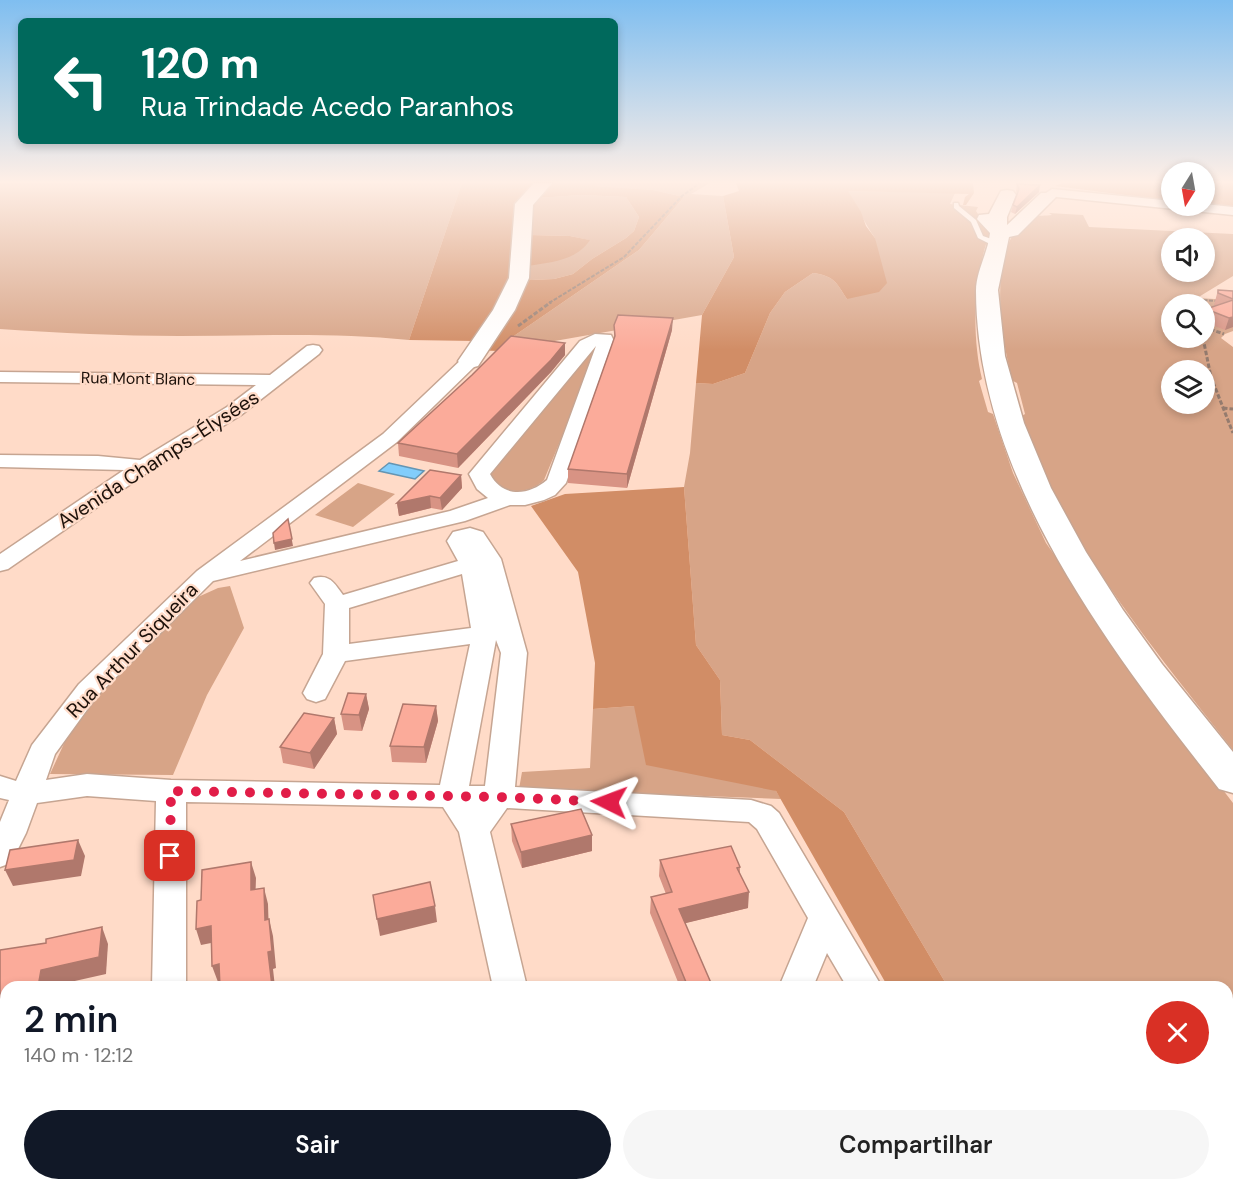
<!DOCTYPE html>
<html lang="pt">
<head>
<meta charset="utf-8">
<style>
	body { margin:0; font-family:"DM Sans",sans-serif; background:#f6f6f6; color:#222; height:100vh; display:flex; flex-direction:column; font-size:22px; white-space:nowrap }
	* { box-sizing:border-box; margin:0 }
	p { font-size:20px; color:#767676 }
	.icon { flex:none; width:33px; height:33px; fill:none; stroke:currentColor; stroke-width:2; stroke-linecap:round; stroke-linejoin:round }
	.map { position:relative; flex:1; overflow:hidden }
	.details { position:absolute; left:0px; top:981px; width:1233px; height:210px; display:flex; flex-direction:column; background:#fff; border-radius:18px 18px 0 0; box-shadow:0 3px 9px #0003 }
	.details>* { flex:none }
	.guide { position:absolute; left:18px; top:18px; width:600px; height:126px; border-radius:9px; box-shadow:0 3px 9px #0003; background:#00695c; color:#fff; overflow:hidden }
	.needle { width:39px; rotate:191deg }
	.fabs { position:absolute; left:1161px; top:162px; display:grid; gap:12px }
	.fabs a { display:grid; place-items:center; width:54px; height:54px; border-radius:50%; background:#fff; box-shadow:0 3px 9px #0003; font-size:30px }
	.pin { position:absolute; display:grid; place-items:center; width:51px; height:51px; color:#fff; margin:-26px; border-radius:12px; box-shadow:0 3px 9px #0006 }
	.me { position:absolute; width:66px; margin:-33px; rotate:273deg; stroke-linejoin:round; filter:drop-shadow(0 0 4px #0008) }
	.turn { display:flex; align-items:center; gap:21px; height:126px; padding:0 24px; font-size:27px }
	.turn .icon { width:78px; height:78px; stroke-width:2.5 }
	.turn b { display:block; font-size:42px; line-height:51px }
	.round { display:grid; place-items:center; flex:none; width:63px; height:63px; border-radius:32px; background:#f6f6f6 }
	.overview { display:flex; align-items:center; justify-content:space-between; height:102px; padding:0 24px }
	h1 { font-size:36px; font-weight:600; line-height:45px; color:#111827 }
	.cta { display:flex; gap:12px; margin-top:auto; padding:12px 24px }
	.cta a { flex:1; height:69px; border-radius:36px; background:#111827; color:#fff; font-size:24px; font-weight:600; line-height:69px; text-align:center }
	.cta a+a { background:#f6f6f6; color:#222 }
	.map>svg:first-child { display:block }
</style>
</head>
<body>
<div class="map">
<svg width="1233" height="1191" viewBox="0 0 1233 1191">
	<rect width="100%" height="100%" fill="#ffdbc8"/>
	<g fill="#d7a487" fill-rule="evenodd">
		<path d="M 0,183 L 462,183 L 409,340 C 332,332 256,336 179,336 C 119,336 60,333 0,329 Z"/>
		<polygon points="602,183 710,183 691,194 723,196 734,257 702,315 498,351 505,342 639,250 684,197 653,190 590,186"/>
		<path d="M 847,191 L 955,193 L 950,204 L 978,207 L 976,211 L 990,232 C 974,276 971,333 982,379 L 979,381 L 988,412 L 993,414 L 1013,473 L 1046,543 L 1163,712 L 1233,803 L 1233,1191 L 1070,1191 L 1067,1185 L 1227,1185 L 1227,987 L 948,987 L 844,812 L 750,740 L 722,735 L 720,680 L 696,645 L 684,487 L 690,453 L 696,383 L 713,384 L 745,373 L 770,313 L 785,292 L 813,273 C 834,276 836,282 847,299 L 875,238 C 864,223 858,206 847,191 Z"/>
		<polygon points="581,195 626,197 639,217 634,231 626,238 592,259 573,274 554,279 531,280 526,274 528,266 589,240 570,236 529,235 532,206 537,198"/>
		<path d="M 1049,213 L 1083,215 L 1089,227 L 1233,234 L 1233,276 L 1197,298 L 1233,300 L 1233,331 L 1225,334 L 1221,338 L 1233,347 L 1233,750 C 1168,667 1098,583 1051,488 C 1040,465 1032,440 1022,416 L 1025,414 L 1017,383 L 1013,381 C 1001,341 984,238 1033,217 C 1039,215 1046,216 1052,215 ZM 1172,238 L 1204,238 L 1204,272 L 1172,272 ZM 1172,304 L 1204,304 L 1204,338 L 1172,338 ZM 1172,370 L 1204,370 L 1204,404 L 1172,404 Z"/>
		<path d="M 595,348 L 598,350 L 544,480 C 528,496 496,496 489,471 Z"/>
		<polygon points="358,483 395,494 353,527 315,515"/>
		<polygon points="230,586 244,628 207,695 173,775 50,774 68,735 109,682 198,597 218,588"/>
		<polygon points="634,706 776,791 781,799 519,789 522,772 590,768 593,709"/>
	</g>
	<g fill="#d18d66" fill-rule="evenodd">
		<path d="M 462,183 L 602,183 L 594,186 L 653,190 L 684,197 L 639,250 L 505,342 L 498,351 L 471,350 L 476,341 L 409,340 ZM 581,195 L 626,197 L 639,217 L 634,231 L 626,238 L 592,259 L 573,274 L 554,279 L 531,280 L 526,274 L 528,266 C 551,262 576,261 590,240 L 570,236 L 530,235 L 532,226 L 530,216 L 538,198 Z"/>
		<path d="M 736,183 L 973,183 L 974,193 L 966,205 L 963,205 L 965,197 L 969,194 L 848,191 L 861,212 L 866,226 L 875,238 L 887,283 L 879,292 L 847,299 C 836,282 834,276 813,273 L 785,292 L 770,313 L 745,373 L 713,384 L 696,383 L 702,315 L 734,257 L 723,196 L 739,191 Z"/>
		<polygon points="1062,183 1171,183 1171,201 1055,186"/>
		<polygon points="1205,183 1233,183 1233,208 1205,205"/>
		<polygon points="684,487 696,645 720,680 722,735 750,740 844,812 948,987 888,987 776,791 646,765 634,706 593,709 595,663 578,572 531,506 565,494"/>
		<polygon points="1000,1185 1067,1185 1070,1191 1004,1191"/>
	</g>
	<polygon fill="#82cdfb" stroke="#6495b3" stroke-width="1.5" points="389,463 424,471 415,479 379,471"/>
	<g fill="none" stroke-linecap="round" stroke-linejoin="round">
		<defs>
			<polygon id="lane" points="954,203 958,203 959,206 976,220 983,236 1000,242 1000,246 994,246 978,238 971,222 954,208"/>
			<g id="street">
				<polygon points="1052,189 1172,201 1172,206 1204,204 1233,207 1233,215 1047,196 1046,193"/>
				<path d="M 595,334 L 611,335 L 613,339 L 613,347 L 566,483 L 555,495 L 544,500 L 525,505 L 510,505 L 465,521 L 213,581 L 97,696 L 55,754 L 46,780 L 87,774 L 171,780 L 440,785 L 470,644 L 345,661 L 325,699 L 316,702 L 307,699 L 303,693 L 323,654 L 325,604 L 310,583 L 314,578 C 330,574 334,583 343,595 L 458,561 L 447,541 L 453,532 L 470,528 L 483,532 L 501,559 L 527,653 L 515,787 L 751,800 L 771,806 L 779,813 L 882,987 L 847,987 L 827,953 L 813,987 L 779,987 L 808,918 L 757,829 L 749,822 L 507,808 L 490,832 L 527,987 L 493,987 L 459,832 L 443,807 L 186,802 L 186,987 L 152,987 L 156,801 L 87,796 L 37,803 L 26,833 L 11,863 L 0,867 L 0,822 L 9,800 L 0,798 L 0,776 L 16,781 L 32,745 L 79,684 L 197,571 L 383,434 L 464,357 L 476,357 L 479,361 L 476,365 L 397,442 L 240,561 L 450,511 L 488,498 L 477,489 L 469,474 L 580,341 ZM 596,346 L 547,480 C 528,496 503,498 490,474 ZM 462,574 L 471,628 L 349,644 L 349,608 ZM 496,640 L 501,653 L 485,786 L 469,786 Z"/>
				<polygon points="313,345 319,346 322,350 319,354 241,415 151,470 8,569 0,571 0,554 124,470 0,467 0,455 98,456 140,460 227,407 256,385 0,382 0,372 270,375 307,346"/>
				<rect x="147" y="1185" width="40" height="6"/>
				<polygon points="537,1185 577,1185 578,1191 538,1191"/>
				<polygon points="700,1185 740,1185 738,1191 698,1191"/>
				<polygon points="954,1185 995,1185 997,1191 956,1191"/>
			</g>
			<g id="secondary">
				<polygon points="534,183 552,183 533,205 529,278 515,310 478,366 470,368 462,366 458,361 493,310 509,278 515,204"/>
				<path d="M 1007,190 L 1013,191 L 1016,195 L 1007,217 L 1007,225 L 1041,193 L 1053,193 L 1056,197 L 1018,235 L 1009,237 L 998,290 L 1005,356 L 1024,423 L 1051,488 L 1086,552 L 1123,610 L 1162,664 L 1233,752 L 1233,793 L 1219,789 C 1109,648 977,478 976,291 C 976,271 988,253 990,233 L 977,219 L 979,215 L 989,214 L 1001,191 Z"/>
			</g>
		</defs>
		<use href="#lane" stroke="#c6a592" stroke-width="3"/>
		<use href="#street" stroke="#c6a592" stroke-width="3"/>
		<use href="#secondary" stroke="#c6a592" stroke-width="3"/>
		<g stroke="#947b6e" stroke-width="2" stroke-dasharray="4 1.5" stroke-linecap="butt">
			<polyline points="549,303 624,257 682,196 700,183"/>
			<polyline points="1201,303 1201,300 1220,301"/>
		</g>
		<g stroke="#947b6e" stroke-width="3" stroke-dasharray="4.5 2" stroke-linecap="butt">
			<polyline points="1201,302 1201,304"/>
			<polyline points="518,326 551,302"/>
			<polyline points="1204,327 1224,334"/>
			<polyline points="1203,338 1211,377 1233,433"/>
			<polyline points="1223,408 1233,409"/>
		</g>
		<use href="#lane" fill="#fff" fill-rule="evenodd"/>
		<use href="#street" fill="#fff" fill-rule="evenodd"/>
		<use href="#secondary" fill="#fff" fill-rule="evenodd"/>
	</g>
	<g fill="#d89384">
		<polygon points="1017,184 1039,192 1015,214 1011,212 1013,205 1017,194 1016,191"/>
		<polygon points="1218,290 1233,291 1233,327 1225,330 1204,322 1204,313 1206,309 1217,306 1214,305"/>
		<polygon points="614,325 672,330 627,488 568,483 568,469 614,338"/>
		<polygon points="565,343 565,355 551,372 458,468 399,456 398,443"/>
		<polygon points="461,475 462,488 442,510 431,508 399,516 397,503"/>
		<polygon points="366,694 369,709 362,731 344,730 341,714"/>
		<polygon points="436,706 438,721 426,763 392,762 390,746"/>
		<polygon points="334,718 337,734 314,769 283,763 280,747"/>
		<polygon points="511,824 592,835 592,851 522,868 512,841"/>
		<polygon points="660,860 740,867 740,874 748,908 685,923 711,987 680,987 650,913 651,897 666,894 659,876"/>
	</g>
	<g fill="#b0786c">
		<polygon points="1040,185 1039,192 1015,214 1017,207"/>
		<polygon points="1233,317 1233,327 1225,330 1229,318"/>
		<polygon points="673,318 672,330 627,488 627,474"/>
		<polygon points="565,343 565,355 551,372 458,468 457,454"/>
		<polygon points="461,475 462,488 442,510 440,498"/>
		<polygon points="430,496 431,508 399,516 397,503"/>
		<polygon points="288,519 293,546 275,550 274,543"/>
		<polygon points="366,694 369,709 362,731 359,715"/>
		<polygon points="436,706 438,721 426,763 424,747"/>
		<polygon points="334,718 337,734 314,769 310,753"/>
		<polygon points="592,835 592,851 522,868 521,852"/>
		<polygon points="78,840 85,856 81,876 13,886 5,870"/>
		<polygon points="251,862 256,878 255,907 251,890"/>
		<polygon points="264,888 268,904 269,937 265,920"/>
		<polygon points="749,892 748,908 678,925 679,909"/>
		<polygon points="435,906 437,922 380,936 377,919"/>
		<polygon points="269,919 273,936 276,968 273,969 275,987 267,987"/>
		<polygon points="211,926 216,942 201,945 196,929"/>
		<polygon points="102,927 108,944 106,974 48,987 38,987 41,970"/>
		<polygon points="219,964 224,981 218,982 212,966"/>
		<polygon points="711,983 711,987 696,987"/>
		<polygon points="6,1018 6,1036 0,1037 0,1019"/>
		<polygon points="211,1185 225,1185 212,1188"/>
	</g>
	<g fill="#fbab9a" stroke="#b0786c" stroke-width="1.5">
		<polygon points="1017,184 1040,185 1017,207 1013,205 1019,189"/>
		<polygon points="1218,290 1233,291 1233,299 1218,293"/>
		<polygon points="1233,300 1233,317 1229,318 1206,309"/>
		<polygon points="618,315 673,318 627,474 568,469 615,336 614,325"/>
		<polygon points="511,336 565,343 551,360 457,454 398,443 472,375"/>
		<polygon points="430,470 461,475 440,498 430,496 397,503"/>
		<polygon points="288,519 292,539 274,543 273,533"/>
		<polygon points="348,693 366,694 359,715 341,714"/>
		<polygon points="403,704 436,706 424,747 390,746"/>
		<polygon points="304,713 334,718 310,753 280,747"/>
		<polygon points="581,809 592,835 521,852 511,824"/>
		<polygon points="78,840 74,860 5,870 10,850"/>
		<polygon points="731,846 740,867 737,868 749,892 679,909 711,983 696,987 688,987 651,897 672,892 660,860"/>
		<polygon points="251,862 251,890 264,888 265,920 269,919 272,951 268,952 272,986 267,987 220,987 219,964 212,966 211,926 196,929 197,901 201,900 202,870"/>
		<polygon points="430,882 435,906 377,919 373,895"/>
		<polygon points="102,927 99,957 41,970 38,987 6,987 6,1018 0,1019 0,950 46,943 46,939"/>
		<polygon points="423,1185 493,1185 495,1191 424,1191"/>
		<polygon points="838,1185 903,1185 906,1191 829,1191 828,1188"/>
	</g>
	<linearGradient id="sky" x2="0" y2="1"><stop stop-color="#7fbef0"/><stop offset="0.52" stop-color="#ffefe6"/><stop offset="1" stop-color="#ffefe6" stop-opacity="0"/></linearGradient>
	<rect width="1233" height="350" fill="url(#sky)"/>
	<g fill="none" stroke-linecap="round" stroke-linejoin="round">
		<polyline stroke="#e11d48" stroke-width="10" stroke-dasharray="0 18" points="170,856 171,791 499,797 609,802"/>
	</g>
	<g text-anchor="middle" stroke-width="4.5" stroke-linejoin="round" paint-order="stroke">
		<g font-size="16" fill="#1d110a" stroke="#ffdbc8">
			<text transform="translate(138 378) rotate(1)" y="6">Rua Mont Blanc</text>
		</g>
		<g font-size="20" fill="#1d110a" stroke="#ffdbc8">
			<text transform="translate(158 459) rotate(-33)" y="7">Avenida Champs-Élysées</text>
			<text transform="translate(132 650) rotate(-46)" y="7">Rua Arthur Siqueira</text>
		</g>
	</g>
</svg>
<div class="fabs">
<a><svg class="needle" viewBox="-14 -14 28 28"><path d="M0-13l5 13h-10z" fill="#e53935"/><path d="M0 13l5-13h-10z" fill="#767676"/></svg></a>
<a><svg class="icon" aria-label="sound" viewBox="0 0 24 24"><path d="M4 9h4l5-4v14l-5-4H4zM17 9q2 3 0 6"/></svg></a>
<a><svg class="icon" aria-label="search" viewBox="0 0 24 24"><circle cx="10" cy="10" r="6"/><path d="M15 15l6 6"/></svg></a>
<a><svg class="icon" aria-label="layers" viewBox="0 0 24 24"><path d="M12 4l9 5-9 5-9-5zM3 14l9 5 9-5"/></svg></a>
</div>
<div class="pin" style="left:170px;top:856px;background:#d93025"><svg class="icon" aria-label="arrive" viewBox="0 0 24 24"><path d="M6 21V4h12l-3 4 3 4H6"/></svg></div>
<svg class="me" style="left:609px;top:802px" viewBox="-20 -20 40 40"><path d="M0-17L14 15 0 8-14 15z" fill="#e11d48" stroke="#fff" stroke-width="4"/></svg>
<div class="guide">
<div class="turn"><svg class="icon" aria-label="left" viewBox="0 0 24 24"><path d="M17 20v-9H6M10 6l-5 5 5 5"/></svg><div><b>120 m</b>Rua Trindade Acedo Paranhos</div></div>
</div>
<section class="details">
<div class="overview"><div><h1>2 min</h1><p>140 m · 12:12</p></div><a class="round" style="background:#d93025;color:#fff"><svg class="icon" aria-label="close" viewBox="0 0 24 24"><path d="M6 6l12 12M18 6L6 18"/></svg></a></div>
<div class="cta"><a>Sair</a><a>Compartilhar</a></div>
</section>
</div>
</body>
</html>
